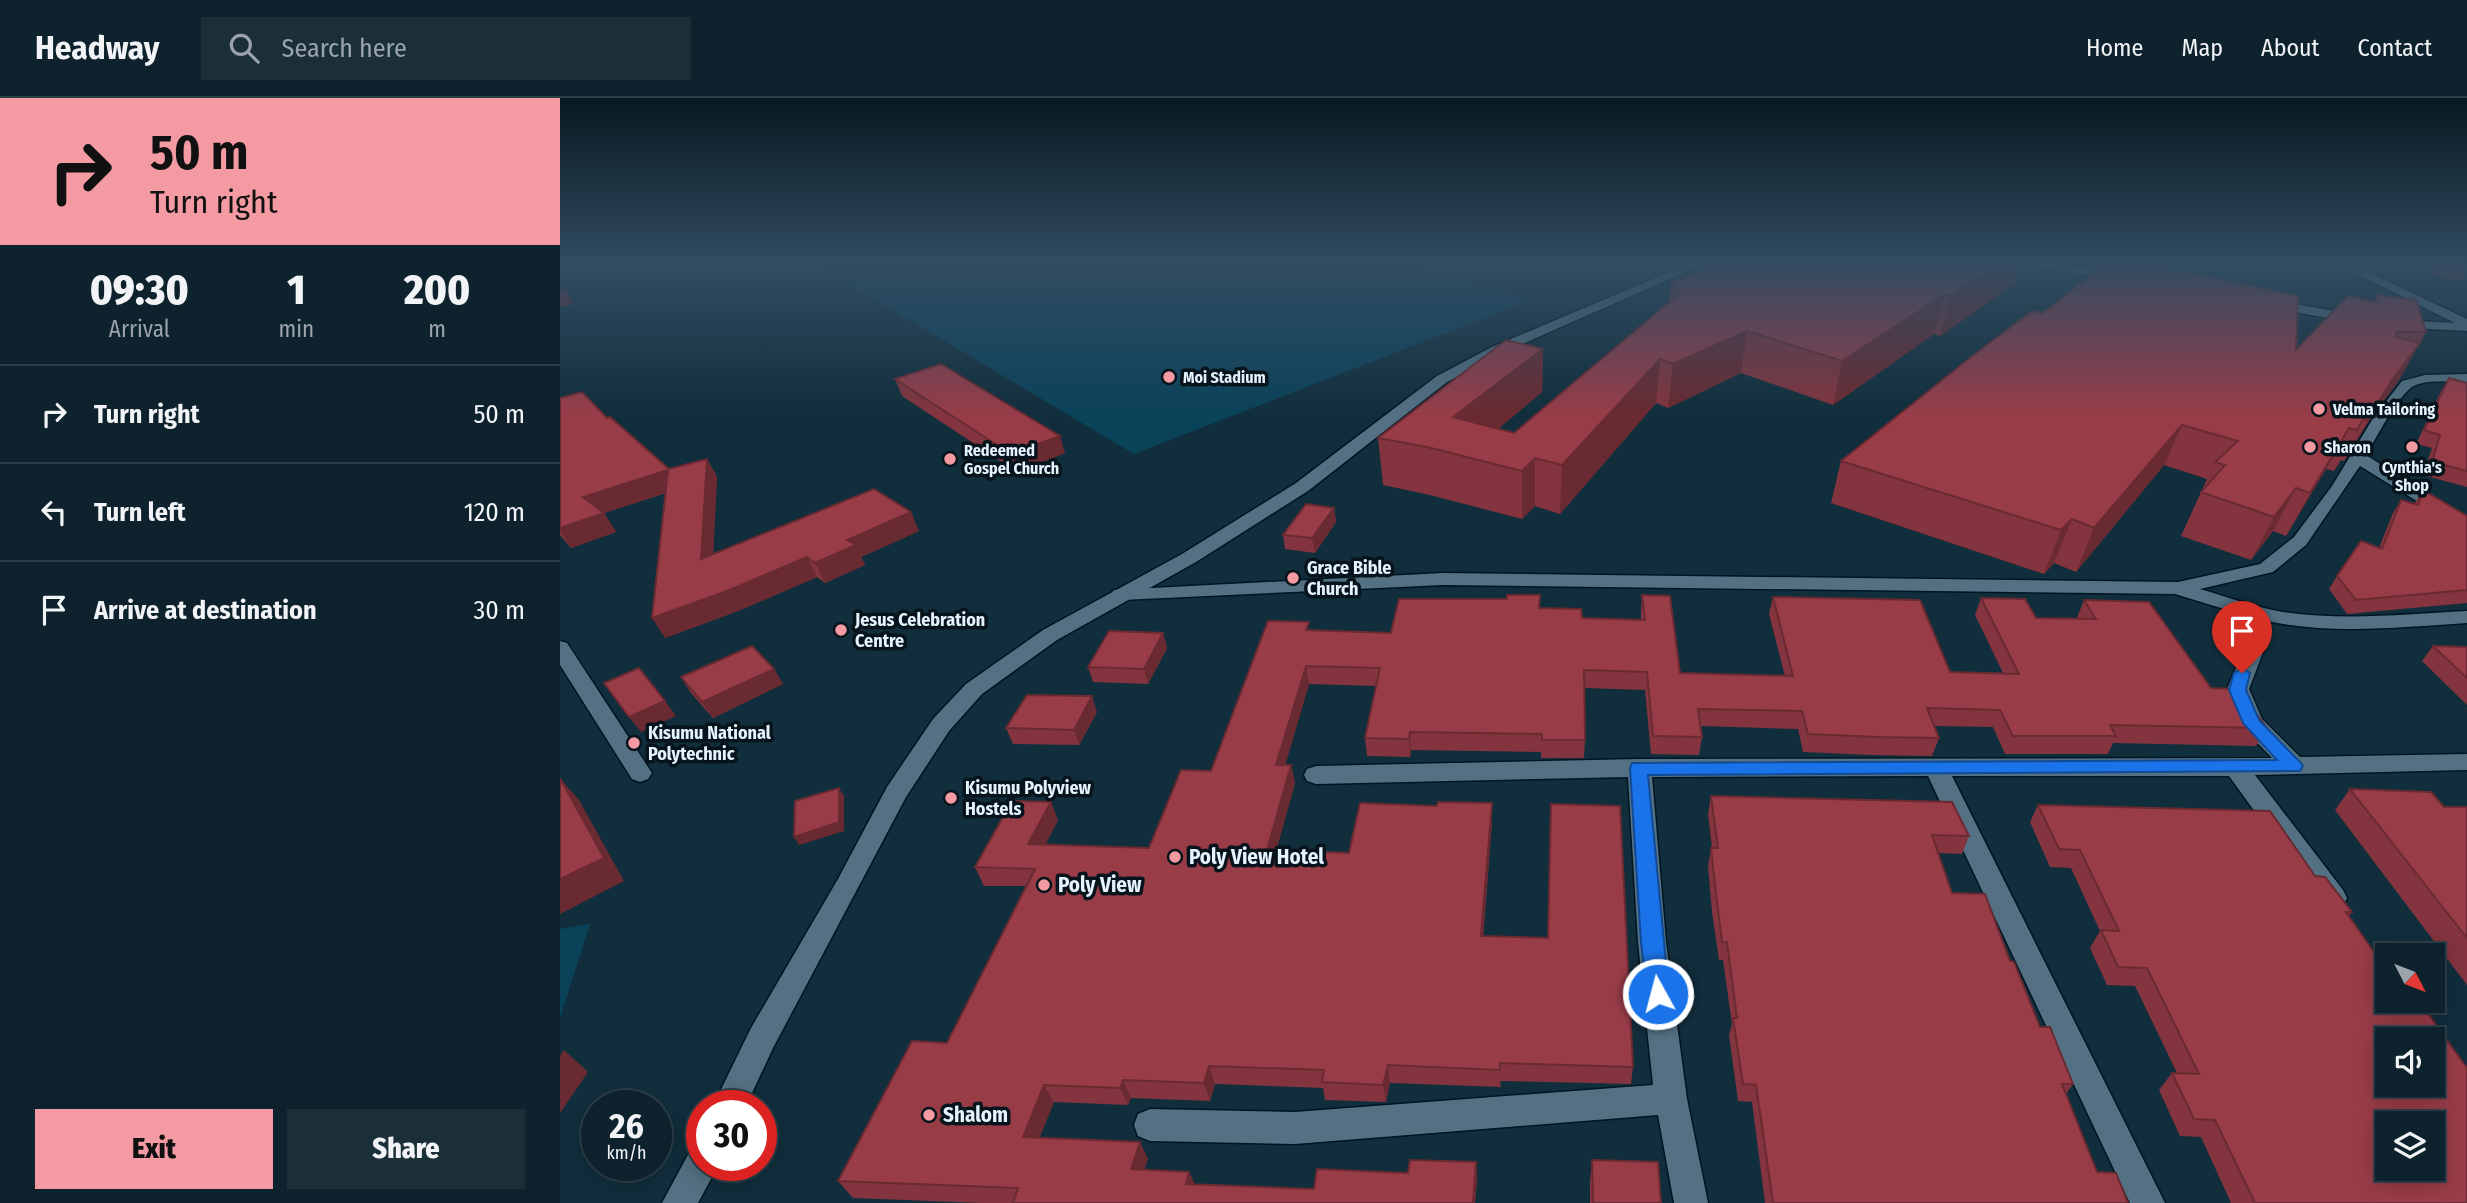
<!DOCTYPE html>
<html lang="en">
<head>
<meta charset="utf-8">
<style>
	body { margin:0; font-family:"Fira Sans Condensed",sans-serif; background:#1b2f39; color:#f1f3f6; height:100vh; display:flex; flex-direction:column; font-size:26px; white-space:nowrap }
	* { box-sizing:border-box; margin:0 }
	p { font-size:23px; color:#9aa4aa }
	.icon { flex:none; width:38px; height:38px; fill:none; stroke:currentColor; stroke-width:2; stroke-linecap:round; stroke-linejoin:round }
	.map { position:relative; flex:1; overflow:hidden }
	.side { display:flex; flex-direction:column; background:#0d222d; width:560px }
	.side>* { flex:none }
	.hud { background:#f49aa2; color:#111; overflow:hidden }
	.needle { width:46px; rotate:132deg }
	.controls { position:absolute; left:1815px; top:845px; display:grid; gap:14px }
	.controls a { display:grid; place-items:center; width:70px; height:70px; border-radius:0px; background:#0d222d; box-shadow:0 4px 18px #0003,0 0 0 2px #2d3f49; font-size:35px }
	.speed { position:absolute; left:21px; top:992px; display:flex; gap:14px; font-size:35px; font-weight:700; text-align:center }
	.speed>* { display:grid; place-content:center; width:91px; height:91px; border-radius:50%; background:#0d222d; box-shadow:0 4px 18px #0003,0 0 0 2px #2d3f49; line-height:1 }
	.speed small { font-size:18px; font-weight:400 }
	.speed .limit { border:10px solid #d22; background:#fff; color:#111 }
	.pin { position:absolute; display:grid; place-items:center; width:60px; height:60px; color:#fff; margin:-72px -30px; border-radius:50% 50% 50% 0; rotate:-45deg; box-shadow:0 0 7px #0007 }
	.pin .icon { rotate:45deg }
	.me { position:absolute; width:77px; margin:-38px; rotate:353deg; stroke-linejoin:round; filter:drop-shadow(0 0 5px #0008) }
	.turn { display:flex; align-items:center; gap:24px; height:147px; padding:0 35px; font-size:32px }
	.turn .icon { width:91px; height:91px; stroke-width:2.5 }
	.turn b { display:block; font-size:49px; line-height:60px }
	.eta { display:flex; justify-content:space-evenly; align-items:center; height:119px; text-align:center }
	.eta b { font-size:42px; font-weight:800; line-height:49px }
	.button { display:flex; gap:14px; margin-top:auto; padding:14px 35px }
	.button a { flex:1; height:80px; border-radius:0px; background:#f49aa2; color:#111; font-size:28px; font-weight:800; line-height:80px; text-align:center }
	.button a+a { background:#1b2f39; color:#f1f3f6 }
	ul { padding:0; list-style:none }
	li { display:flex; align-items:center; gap:21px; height:98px; padding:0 35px; border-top:2px solid #2d3f49 }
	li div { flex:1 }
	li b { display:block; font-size:26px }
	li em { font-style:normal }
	header { display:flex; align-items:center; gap:42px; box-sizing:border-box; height:98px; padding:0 35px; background:#0d222d; border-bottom:2px solid #2d3f49 }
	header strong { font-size:33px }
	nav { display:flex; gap:38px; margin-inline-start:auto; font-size:24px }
	.search { width:490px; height:63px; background:#1b2f39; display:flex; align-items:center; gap:18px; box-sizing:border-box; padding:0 24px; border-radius:0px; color:#9aa4aa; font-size:26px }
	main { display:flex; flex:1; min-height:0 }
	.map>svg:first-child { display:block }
</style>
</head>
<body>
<header>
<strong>Headway</strong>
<div class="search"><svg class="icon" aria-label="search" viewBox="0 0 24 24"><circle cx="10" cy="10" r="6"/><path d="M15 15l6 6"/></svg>Search here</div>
<nav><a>Home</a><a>Map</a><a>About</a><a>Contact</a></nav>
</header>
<main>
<section class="side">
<div class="hud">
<div class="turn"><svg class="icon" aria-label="right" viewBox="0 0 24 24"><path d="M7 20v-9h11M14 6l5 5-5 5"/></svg><div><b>50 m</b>Turn right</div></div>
</div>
<div class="eta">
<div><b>09:30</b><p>Arrival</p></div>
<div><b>1</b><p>min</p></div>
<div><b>200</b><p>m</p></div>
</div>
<ul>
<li><svg class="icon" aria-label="right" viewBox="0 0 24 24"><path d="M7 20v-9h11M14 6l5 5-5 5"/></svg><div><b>Turn right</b></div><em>50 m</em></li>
<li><svg class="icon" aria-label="left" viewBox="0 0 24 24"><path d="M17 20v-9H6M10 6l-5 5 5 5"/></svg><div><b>Turn left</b></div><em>120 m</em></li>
<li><svg class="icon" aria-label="arrive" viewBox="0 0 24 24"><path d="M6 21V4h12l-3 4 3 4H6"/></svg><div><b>Arrive at destination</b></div><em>30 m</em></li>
</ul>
<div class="button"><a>Exit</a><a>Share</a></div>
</section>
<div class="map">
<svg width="1907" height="1105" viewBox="0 0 1907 1105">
	<rect width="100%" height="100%" fill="#112e3c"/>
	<g fill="#0a425a">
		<polygon points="252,164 851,164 969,203 574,356"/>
		<polygon points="30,826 0,920 0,831"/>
	</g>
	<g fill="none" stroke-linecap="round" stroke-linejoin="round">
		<defs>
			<g id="street">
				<path d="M 1907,276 L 1907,284 C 1892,285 1866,280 1852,289 C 1838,298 1815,342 1806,357 L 1907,421 L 1907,434 L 1800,368 L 1746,447 L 1713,474 L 1640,491 C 1667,499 1695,509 1723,514 C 1784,523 1846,516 1907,513 L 1907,525 C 1841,529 1772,537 1707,523 L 1707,544 L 1689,591 L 1702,621 L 1740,659 L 1907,656 L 1907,672 L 1695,677 L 1783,792 L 1787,800 L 1783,808 L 1773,811 L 1763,808 L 1669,678 L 1392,678 L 1605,1105 L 1570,1105 L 1368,678 L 1092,679 L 1106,844 L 1127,1001 L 1148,1105 L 1114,1105 L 1098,1017 L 735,1046 L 590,1043 L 578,1038 L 574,1027 L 578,1016 L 590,1011 L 735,1014 L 1093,987 L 1078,844 L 1068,679 L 756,686 L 747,683 L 744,677 L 747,671 L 756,668 L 1079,661 L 1712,660 L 1684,631 L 1667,591 L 1687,544 L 1687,518 L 1615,496 L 883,487 L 561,502 L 551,496 L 554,492 L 883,475 L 1618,484 L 1700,466 L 1734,439 L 1772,388 L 1812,322 L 1842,283 L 1865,277 Z"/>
				<polygon points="0,543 7,545 88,669 92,675 88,681 80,684 72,681 0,567"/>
			</g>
			<g id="secondary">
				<polygon points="1133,164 1148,164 942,255 887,284 748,393 636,464 497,542 422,596 389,633 346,699 213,950 186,1008 153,1008 191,930 278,781 327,689 373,621 406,586 483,532 622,456 736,385 877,278 932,249"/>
				<polygon points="1461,164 1484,164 1559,175 1565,179 1559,183 1466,167"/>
				<polygon points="1773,164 1787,164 1907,221 1907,233 1831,229 1830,226 1836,222 1895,225"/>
				<polygon points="1711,202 1797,217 1803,221 1797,225 1707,209 1705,206"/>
				<polygon points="142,1048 142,1068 158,1068 138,1105 102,1105 130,1053"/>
			</g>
		</defs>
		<use href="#street" stroke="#001523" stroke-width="3"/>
		<use href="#secondary" stroke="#001523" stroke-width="3"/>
		<use href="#street" fill="#537182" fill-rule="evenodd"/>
		<use href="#secondary" fill="#537182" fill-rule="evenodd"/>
	</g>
	<g fill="#83343e">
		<polygon points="1874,164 1907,164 1907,166 1906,166 1905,178 1901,183 1870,177 1877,164"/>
		<polygon points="1111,185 1456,185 1380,238 1374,236 1273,307 1181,275 1108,310 1096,305 1000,416 975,408 962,421 870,397 823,387 818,340 983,251 982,294 938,331 954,335 1109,205"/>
		<polygon points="1817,197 1866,234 1839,282 1810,321 1784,363 1781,362 1774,373 1766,371 1726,438 1713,433 1691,462 1621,438 1647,381 1604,367 1516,474 1494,465 1484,476 1271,405 1281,363 1483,215 1736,252 1814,204"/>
		<polygon points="1889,280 1907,285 1907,389 1863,377 1872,350 1856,346 1881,293"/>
		<polygon points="335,281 505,355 457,374 342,298"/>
		<polygon points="0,300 47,320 109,371 147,361 157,379 153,456 359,433 301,459 305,467 265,485 257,479 178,513 105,540 106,395 44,415 56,434 11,450 0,437"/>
		<polygon points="1863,392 1907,418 1907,505 1787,516 1769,491 1777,478 1819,450 1833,415 1841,402 1854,406"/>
		<polygon points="774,410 776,424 755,455 725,451 723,437"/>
		<polygon points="1082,497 1120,575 1225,578 1209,516 1213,499 1390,574 1443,575 1415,517 1421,500 1476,520 1518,521 1517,520 1524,502 1707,630 1696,648 1553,645 1548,656 1445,656 1433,629 1374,628 1379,640 1372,658 1312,657 1243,654 1238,631 1141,628 1142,639 1139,657 1091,656 1085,592 1024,590 1025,642 1024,660 981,660 981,654 851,652 850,659 807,658 805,640 816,588 749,586 725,667 731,667 735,685 716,753 789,755 877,708 932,705 932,723 923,838 1073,969 1071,986 940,983 941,989 830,985 826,1004 765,1002 763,990 655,986 650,1003 571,1000 568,1007 494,1004 479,1040 588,1061 584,1071 635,1087 754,1091 916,1064 917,1081 915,1105 422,1105 293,1100 278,1083 387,945 466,788 424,788 415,769 498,722 485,747 589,750 651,673 750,532 831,535 979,510 1022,520 1081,522 1081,514"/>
		<polygon points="603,535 607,550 588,586 533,584 528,569"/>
		<polygon points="1873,548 1907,549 1907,607 1862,563"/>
		<polygon points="214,571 223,586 153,620 131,595 121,579"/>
		<polygon points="537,614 519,647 453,646 446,630"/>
		<polygon points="1790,691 1884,709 1907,709 1907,887 1775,712"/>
		<polygon points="1151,698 1409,738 1402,756 1378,755 1392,795 1450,863 1480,929 1513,986 1506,996 1537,1074 1568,1105 1205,1105 1192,1004 1178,1003 1169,937 1172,926 1163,862 1159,862 1152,814 1148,768 1151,750 1152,750 1148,716"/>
		<polygon points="1478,707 1755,778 1792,814 1789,818 1907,1105 1671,1105 1641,1039 1620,1038 1599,992 1612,975 1617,975 1575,888 1547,887 1530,850 1540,833 1511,770 1490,769 1470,724"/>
		<polygon points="1032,1062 1101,1105 1030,1105 1030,1083"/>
	</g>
	<g fill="#6a2a32">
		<polygon points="1442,164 1462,164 1456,185 1380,238 1390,198"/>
		<polygon points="5,191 13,206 0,209 0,192"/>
		<polygon points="1385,196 1374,236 1273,307 1282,263"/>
		<polygon points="1187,233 1181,275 1108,310 1113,266"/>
		<polygon points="1860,245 1839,282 1810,321 1784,363 1832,282"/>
		<polygon points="983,251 982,294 904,358 893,319"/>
		<polygon points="1100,261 1096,305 1000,416 1002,367"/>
		<polygon points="1622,327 1604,367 1516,474 1534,430"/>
		<polygon points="1789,330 1766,371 1726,438 1750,395"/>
		<polygon points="500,338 505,355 457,374 451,356"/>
		<polygon points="975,360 975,408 962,421 962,373"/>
		<polygon points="147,361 157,379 152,480 141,461"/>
		<polygon points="108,372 119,390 44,415 56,434 11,450 0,433 0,430 23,399"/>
		<polygon points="1736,390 1713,433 1691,462 1714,419"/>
		<polygon points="774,410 776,424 755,455 752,440"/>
		<polygon points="351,414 359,433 301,459 305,467 265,485 255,465 287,442"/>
		<polygon points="1512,421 1494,465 1484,476 1501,432"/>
		<polygon points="247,459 257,479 178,513 105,540 92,520"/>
		<polygon points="603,535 607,550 588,586 584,571"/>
		<polygon points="746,568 749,586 720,685 716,667"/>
		<polygon points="214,571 223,586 153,620 142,604"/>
		<polygon points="532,598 537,614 519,647 514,632"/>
		<polygon points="105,603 116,618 81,634 69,619"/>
		<polygon points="850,634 851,652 850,659 849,641"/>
		<polygon points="731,667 735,685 711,771 707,752"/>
		<polygon points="0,680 19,702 64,783 0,816"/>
		<polygon points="279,690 284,698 284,733 239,747 234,739"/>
		<polygon points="491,704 498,722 477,764 468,746"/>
		<polygon points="932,705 932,723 922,857 921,838"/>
		<polygon points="4,952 28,974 0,1015 0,958"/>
		<polygon points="828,967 830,985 826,1004 823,987"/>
		<polygon points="649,968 655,986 650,1003 644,985"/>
		<polygon points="563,982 571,1000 568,1007 560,990"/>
		<polygon points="484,987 494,1004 473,1056 463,1039"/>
		<polygon points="580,1044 588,1061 579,1087 571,1071"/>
		<polygon points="916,1064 917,1081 915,1105 913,1105"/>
		<polygon points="629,1074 637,1090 626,1086"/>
	</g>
	<g fill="#983c48" stroke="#6a2a32" stroke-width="2" fill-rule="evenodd">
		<polygon points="1158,164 1442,164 1390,198 1385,196 1282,263 1187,233 1113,266 1100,261 1002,367 975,360 962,373 867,349 818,340 946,242 983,251 893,319 954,335 1120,195 1111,185"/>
		<polygon points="1547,164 1578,164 1738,198 1736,252 1788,198 1819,205 1817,197 1856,202 1866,234 1837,234 1836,239 1860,245 1832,282 1807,322 1803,321 1797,332 1789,330 1750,395 1736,390 1714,419 1641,394 1665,367 1655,364 1678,343 1622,327 1534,430 1512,421 1501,432 1281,363 1411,259 1472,213 1483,215"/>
		<polygon points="1878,164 1906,164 1905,178 1873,172"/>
		<polygon points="381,266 500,338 451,356 335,281"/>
		<polygon points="1889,280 1907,285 1907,373 1872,364 1880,337 1864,332"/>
		<polygon points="22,294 47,320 50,319 109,371 147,361 141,461 314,391 351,414 287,442 296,447 255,465 247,459 167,493 92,520 108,372 23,399 44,415 0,430 0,300"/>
		<polygon points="1863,392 1907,418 1907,492 1796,502 1777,478 1801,443 1822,451 1841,402 1858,407"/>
		<polygon points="746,406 774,410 752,440 723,437"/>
		<polygon points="947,497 980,497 979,510 1021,511 1022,520 1085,522 1082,497 1110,498 1120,575 1233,578 1213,499 1360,502 1390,574 1459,576 1421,500 1465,501 1476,520 1536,521 1524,502 1589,504 1651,590 1677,591 1707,630 1550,627 1556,638 1453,638 1440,612 1367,610 1379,640 1317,639 1248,636 1242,613 1138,611 1142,639 1093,638 1087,574 1024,572 1025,642 982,642 982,636 850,634 849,641 805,640 820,570 746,568 716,667 731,667 707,752 789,755 800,705 877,708 878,704 932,705 921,838 988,840 991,706 1060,708 1073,969 940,965 940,972 828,967 823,987 762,984 764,972 649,968 644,985 563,982 560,990 484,987 463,1039 580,1044 571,1071 629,1074 626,1086 754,1091 757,1071 848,1075 850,1062 916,1064 913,1105 453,1105 458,1090 278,1083 352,943 387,945 475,771 415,769 452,703 491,704 468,746 589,750 621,672 651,673 708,523 749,524 746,532 831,535 839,501 947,501"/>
		<polygon points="549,533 603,535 584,571 528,569"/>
		<polygon points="192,548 214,571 142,604 121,579"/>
		<polygon points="1873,548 1907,549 1907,580"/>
		<polygon points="79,570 105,603 69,619 44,585"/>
		<polygon points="467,597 532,598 514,632 446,630"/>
		<polygon points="0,680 44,760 0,781"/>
		<polygon points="279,690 279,724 234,739 235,703"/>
		<polygon points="1790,691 1871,694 1884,709 1907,709 1907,840"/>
		<polygon points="1151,698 1392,704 1409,738 1372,737 1392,795 1425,796 1450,863 1454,864 1480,929 1490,929 1513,986 1502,986 1537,1074 1556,1075 1568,1105 1213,1105 1196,987 1183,986 1173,920 1177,920 1167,844 1162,844 1156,796 1151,750 1158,750"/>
		<path d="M 1478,707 L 1710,713 L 1755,778 L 1765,779 L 1792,814 L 1786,814 L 1827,873 L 1827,903 L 1859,903 L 1907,970 L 1907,1105 L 1695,1105 L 1655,1022 L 1634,1021 L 1612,975 L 1639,976 L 1587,870 L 1558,869 L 1541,832 L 1559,833 L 1520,752 L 1499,751 ZM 1827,942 L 1872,942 L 1872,987 L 1827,987 ZM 1827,1026 L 1872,1026 L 1872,1071 L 1827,1071 Z"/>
		<polygon points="1032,1062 1098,1064 1101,1105 1033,1105"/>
	</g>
	<linearGradient id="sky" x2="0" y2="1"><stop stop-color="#091921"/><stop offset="0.52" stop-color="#324c61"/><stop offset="1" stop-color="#324c61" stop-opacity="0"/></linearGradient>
	<rect width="1907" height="318" fill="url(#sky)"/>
	<polygon fill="#1a73e8" stroke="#114b97" stroke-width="2" points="1682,570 1690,575 1686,592 1699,622 1740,664 1743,668 1740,673 1088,677 1109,896 1106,903 1098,906 1090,903 1087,896 1081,844 1070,670 1072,665 1717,662 1683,625 1669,592 1674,575"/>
	<g fill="#f49aa2" stroke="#08141b" stroke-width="2.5">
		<circle cx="609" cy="279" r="7"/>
		<circle cx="1759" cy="311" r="7"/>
		<circle cx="1750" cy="349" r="7"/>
		<circle cx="1852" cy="349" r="7"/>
		<circle cx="390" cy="361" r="7"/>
		<circle cx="733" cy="480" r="7"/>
		<circle cx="281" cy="532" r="7"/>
		<circle cx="74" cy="645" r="7"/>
		<circle cx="391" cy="700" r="7"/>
		<circle cx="615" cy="759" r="7"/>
		<circle cx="484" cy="787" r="7"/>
		<circle cx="369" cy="1017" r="7"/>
	</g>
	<g text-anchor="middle" stroke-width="7" stroke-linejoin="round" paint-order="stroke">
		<g font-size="16" font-weight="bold" fill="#e3f4fe" stroke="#08141b" text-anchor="start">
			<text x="623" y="285">Moi Stadium</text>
			<text x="1773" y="317">Velma Tailoring</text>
			<text x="1764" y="355">Sharon</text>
			<text x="404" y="358">Redeemed<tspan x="404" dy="18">Gospel Church</tspan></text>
			<text x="1852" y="375" text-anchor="middle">Cynthia's<tspan x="1852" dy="18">Shop</tspan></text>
		</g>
		<g font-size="18" font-weight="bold" fill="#e3f4fe" stroke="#08141b" text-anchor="start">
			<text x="747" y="476">Grace Bible<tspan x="747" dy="21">Church</tspan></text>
			<text x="295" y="528">Jesus Celebration<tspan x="295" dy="21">Centre</tspan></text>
			<text x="88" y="641">Kisumu National<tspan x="88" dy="21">Polytechnic</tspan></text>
			<text x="405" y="696">Kisumu Polyview<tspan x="405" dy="21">Hostels</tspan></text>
		</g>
		<g font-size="21" font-weight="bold" fill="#e3f4fe" stroke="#08141b" text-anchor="start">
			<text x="629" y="766">Poly View Hotel</text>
			<text x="498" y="794">Poly View</text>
			<text x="383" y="1024">Shalom</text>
		</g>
	</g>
</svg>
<div class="controls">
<a><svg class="needle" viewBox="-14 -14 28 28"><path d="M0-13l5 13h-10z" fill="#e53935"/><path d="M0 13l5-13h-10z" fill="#9aa4aa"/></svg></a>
<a><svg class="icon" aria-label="sound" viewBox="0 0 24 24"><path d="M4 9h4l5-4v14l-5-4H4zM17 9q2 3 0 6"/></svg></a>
<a><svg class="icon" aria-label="layers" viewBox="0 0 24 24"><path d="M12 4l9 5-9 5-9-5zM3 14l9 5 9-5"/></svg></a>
</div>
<div class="speed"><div>26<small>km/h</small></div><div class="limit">30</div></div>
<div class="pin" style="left:1682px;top:575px;background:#d93025"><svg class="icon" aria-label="arrive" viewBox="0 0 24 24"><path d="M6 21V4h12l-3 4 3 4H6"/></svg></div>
<svg class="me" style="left:1098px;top:896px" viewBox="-20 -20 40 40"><circle r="17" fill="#1a73e8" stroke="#fff" stroke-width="3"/><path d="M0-11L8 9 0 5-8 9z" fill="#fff"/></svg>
</div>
</main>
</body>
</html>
